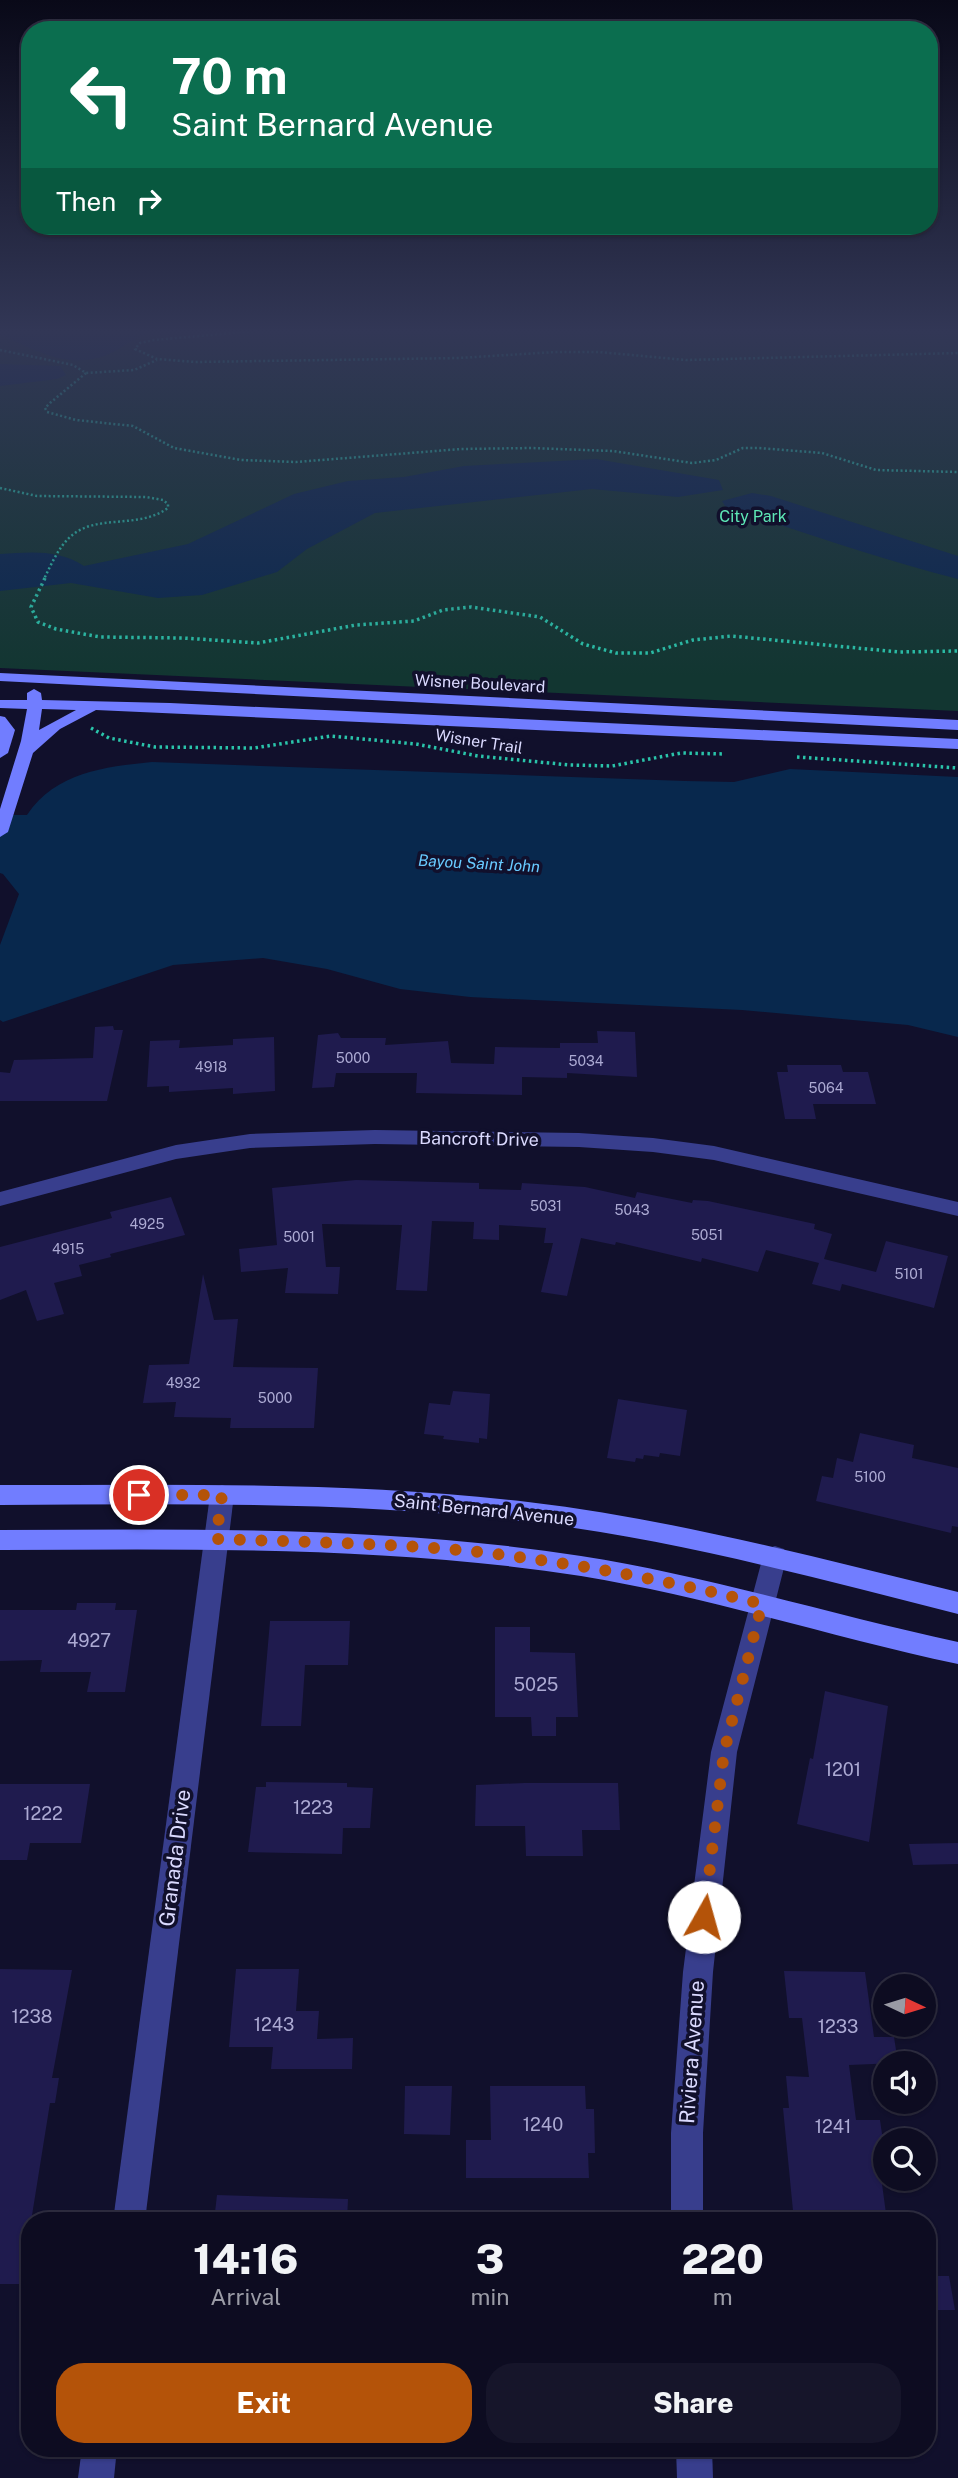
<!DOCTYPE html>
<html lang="en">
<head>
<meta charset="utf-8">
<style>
	body { margin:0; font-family:"Public Sans",sans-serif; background:#16152a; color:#f1f3f6; height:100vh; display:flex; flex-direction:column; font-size:26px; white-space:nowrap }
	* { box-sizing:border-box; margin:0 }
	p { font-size:23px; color:#9a9ba5 }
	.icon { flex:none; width:38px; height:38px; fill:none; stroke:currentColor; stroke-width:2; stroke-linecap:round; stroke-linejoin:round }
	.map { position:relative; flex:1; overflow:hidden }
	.panel { position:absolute; left:21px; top:2212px; width:915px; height:245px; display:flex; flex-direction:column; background:#0d0c21; border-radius:28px; box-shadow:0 2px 5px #0004,0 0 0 2px #2d2c3f }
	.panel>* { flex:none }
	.banner { position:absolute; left:21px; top:21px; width:917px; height:214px; border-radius:28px; box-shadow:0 2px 5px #0004,0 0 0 2px #2d2c3f; background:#0b6e4f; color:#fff; overflow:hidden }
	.needle { width:46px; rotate:94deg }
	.tools { position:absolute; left:873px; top:1974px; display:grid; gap:14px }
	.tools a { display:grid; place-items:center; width:63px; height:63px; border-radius:50%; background:#0d0c21; box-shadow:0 2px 5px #0004,0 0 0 2px #2d2c3f; font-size:35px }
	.pin { position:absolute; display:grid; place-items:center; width:60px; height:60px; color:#fff; margin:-30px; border:4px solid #fff; border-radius:50%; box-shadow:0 2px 7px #0007 }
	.me { position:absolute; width:77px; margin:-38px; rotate:7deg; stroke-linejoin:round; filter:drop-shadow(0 0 5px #0008) }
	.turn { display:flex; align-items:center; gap:24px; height:147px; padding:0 35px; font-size:32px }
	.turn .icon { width:91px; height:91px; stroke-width:2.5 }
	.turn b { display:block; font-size:49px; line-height:60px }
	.then { display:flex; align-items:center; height:66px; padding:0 35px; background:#0003; gap:14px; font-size:26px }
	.eta { display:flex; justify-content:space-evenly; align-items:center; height:119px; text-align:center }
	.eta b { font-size:42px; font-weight:800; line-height:49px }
	.cta { display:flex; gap:14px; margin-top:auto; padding:14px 35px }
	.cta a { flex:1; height:80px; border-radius:28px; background:#b45309; color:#fff; font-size:28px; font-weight:800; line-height:80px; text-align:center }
	.cta a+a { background:#16152a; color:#f1f3f6 }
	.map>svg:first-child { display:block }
</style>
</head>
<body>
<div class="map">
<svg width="958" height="2478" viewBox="0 0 958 2478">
	<rect width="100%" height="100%" fill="#11102c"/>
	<polygon fill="#123631" points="0,330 958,330 958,711 0,668"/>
	<g fill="#08284d">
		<path d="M 22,330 L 152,330 C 136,337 120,350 104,356 C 67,369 33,350 1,334 Z"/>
		<polygon points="0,364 60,366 66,375 57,379 0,386"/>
		<path d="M 596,459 L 719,480 L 723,490 L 678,497 L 592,489 L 375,513 L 307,549 L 277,572 L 202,595 L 158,598 L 71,583 L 0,591 L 0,554 C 31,552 58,549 84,566 L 188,544 L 294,494 L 348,481 L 404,477 L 464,466 Z"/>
		<path d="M 752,493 L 771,496 L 958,556 L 958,579 C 883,560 810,535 736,510 L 725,506 L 722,501 Z"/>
		<path d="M 152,762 L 685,781 L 734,782 L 790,769 L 958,777 L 958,1037 L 908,1025 L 742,1010 L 470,997 L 400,989 L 327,969 L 263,958 L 173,965 L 3,1022 L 0,1020 L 0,945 L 19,894 L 3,874 L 0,873 L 0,815 L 27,815 C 56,772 104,767 152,762 Z"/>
	</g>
	<g fill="#1f1b4e">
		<polygon points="113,1026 114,1030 123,1030 107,1101 0,1101 0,1072 10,1073 14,1060 93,1058 95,1027"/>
		<polygon points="597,1031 635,1032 637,1077 567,1073 567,1078 522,1077 522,1095 416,1093 417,1073 336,1073 334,1087 312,1088 318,1035 338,1033 341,1038 386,1038 385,1045 448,1041 451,1063 494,1064 495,1047 560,1048 560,1043 598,1043"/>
		<polygon points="274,1037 275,1091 233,1094 233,1088 169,1092 169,1086 147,1087 150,1041 180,1040 179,1048 233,1045 233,1039"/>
		<polygon points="787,1065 841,1065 843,1072 868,1072 876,1104 813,1104 816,1119 785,1119 777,1072 788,1072"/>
		<polygon points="356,1180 479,1183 479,1189 521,1190 522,1183 585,1187 635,1198 637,1192 692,1203 693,1200 708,1201 815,1224 814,1229 832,1234 824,1259 876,1272 886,1241 948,1256 934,1308 842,1284 840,1291 812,1284 819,1263 766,1250 758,1272 702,1258 701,1262 616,1242 615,1245 581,1238 567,1296 541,1292 553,1243 544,1243 546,1228 499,1225 499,1240 473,1239 474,1222 432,1221 427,1291 396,1290 402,1225 322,1224 326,1267 340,1267 338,1294 285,1293 288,1268 241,1272 239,1249 277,1245 272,1188"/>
		<polygon points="171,1197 185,1235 110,1254 111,1257 79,1265 82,1276 54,1283 64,1314 37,1321 26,1290 0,1300 0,1247 112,1218 110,1212"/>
		<polygon points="203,1274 214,1320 238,1319 233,1367 318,1368 314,1428 230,1428 231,1418 174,1417 176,1402 143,1403 149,1365 189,1364"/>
		<polygon points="453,1391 490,1394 487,1439 479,1438 479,1443 443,1439 444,1436 424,1434 429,1403 450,1405"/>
		<polygon points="618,1399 687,1410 680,1456 660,1453 659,1457 644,1455 643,1459 636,1458 635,1462 607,1458"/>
		<polygon points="860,1433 914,1445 912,1458 958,1468 958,1527 952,1526 951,1533 816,1501 822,1476 833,1478 837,1458 853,1462"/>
		<polygon points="77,1603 116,1603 115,1610 137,1610 125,1692 87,1692 91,1672 40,1672 42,1660 0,1661 0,1610 76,1610"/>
		<polygon points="270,1621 350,1621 348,1665 305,1665 301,1726 261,1726"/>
		<polygon points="495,1627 530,1627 530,1652 575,1653 578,1717 556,1717 556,1736 532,1736 531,1717 495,1717"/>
		<polygon points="825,1691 888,1706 869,1842 797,1824 810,1758 813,1759"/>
		<polygon points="266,1782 347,1783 347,1787 373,1788 370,1828 343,1828 342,1854 248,1852 256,1787 266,1787"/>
		<polygon points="525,1783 618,1783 620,1830 582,1830 583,1856 526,1856 525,1826 475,1826 476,1785"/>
		<polygon points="0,1784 90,1784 81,1843 30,1843 27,1860 0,1860"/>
		<polygon points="958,1843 958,1864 913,1865 909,1844"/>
		<polygon points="0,1969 72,1970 52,2078 59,2078 55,2103 50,2103 21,2284 0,2284"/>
		<polygon points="236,1969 299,1969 296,2011 319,2011 317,2039 353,2038 352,2069 271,2069 273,2047 229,2047"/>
		<polygon points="784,1971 865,1972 874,2037 894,2037 898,2063 849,2065 856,2120 880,2120 882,2134 891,2134 892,2140 886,2140 886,2179 897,2179 897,2184 882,2184 887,2221 794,2221 783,2108 789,2108 786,2076 809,2077 802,2018 789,2018"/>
		<polygon points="405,2086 452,2086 450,2135 404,2134"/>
		<polygon points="490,2086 585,2086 586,2109 594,2109 595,2153 588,2153 589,2178 466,2178 466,2140 491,2140"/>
		<polygon points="217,2195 348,2199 347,2221 214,2221"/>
		<polygon points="928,2276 949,2276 955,2310 928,2310"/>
	</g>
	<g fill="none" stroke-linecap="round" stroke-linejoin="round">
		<g stroke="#2ac4aa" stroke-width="2.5" stroke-dasharray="2 2.5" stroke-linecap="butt">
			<polyline points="316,330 255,331 154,340 140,343 135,349 157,359 195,362 459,358 555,352 599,352 686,360 958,353"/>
			<polyline points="0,350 73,365 86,373 134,370 157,360"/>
			<polyline points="86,373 50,403 45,408 47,412 76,420 133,426 174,448 241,460 296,462 461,449 532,448 613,451 692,463 716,460 743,448 759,448 822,453 876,470 958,472"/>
			<path d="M 0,488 L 37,496 L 146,497 L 163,500 L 168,504 L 168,508 C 137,530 96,513 70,537 C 58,548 51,565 44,579"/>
		</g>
		<g stroke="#2ac4aa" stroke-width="3.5" stroke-dasharray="2.5 3.5" stroke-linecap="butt">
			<polyline points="45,578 31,607 38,622 56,629 100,637 183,638 258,643 356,625 414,621 443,610 471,607 540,617 583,644 616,653 650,653 693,640 731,636 899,652 958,651"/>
			<polyline points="91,728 109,738 155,747 254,748 331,736 416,744 478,756 570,765 612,766 681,753 725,754"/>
			<polyline points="797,757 958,768"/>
		</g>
		<g fill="#383e8d" fill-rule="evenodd">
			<polygon points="375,1130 579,1133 653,1138 714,1146 958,1202 958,1216 714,1160 653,1152 579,1147 375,1144 250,1148 176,1159 0,1206 0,1192 176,1145 250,1134"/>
			<polygon points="222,1485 230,1488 234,1495 145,2221 113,2221 210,1495 214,1488"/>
			<polygon points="775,1546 784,1549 787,1556 737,1752 713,1972 703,2133 703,2221 671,2221 671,2133 683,1972 711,1752 763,1556 766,1549"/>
			<polygon points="82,2448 117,2448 114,2478 78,2478"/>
			<polygon points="676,2448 712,2448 713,2478 677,2478"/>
		</g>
		<g fill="#717dff" fill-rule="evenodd">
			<polygon points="0,673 958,720 958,730 0,681"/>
			<path d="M 34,689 L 41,693 L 42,700 L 170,703 L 958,739 L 958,749 L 96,710 L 60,729 L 33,753 L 8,832 L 0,837 L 0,809 L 21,741 L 27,709 L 0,708 L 0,700 L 27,700 L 27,693 ZM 42,709 L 76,710 L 39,730 Z"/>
			<polygon points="0,716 5,717 15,730 8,753 0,758"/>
			<path d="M 0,1485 C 176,1485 353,1481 528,1502 C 674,1519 816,1558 958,1592 L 958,1614 C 816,1578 674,1539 529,1522 C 353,1501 176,1504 0,1505 Z"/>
			<path d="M 0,1530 C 194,1529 389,1526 581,1556 C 709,1576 832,1615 958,1642 L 958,1664 C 832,1637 709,1597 581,1576 C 389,1546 194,1549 0,1550 Z"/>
		</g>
	</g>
	<linearGradient id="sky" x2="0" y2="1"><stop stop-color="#090918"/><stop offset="0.49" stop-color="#323756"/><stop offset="1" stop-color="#323756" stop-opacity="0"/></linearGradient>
	<rect width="958" height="676" fill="url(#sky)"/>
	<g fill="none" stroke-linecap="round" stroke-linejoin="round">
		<path stroke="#b45309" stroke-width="12" stroke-dasharray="0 21.6" d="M 139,1495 L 222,1495 L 216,1539 C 301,1542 386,1543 470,1551 C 569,1562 666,1580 762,1604 L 724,1752 L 704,1917"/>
	</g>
	<g text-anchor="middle" stroke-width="7" stroke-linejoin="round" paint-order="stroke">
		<g font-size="14" fill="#acaad3">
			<text x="353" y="1063">5000</text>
			<text x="586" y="1066">5034</text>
			<text x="211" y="1072">4918</text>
			<text x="826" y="1093">5064</text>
			<text x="546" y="1211">5031</text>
			<text x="632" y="1215">5043</text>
			<text x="147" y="1229">4925</text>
			<text x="707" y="1240">5051</text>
			<text x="299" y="1242">5001</text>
			<text x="68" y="1254">4915</text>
			<text x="909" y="1279">5101</text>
			<text x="183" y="1388">4932</text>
			<text x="275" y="1403">5000</text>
			<text x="870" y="1482">5100</text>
		</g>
		<g font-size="16" fill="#5ee7b6" stroke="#11102c">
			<text x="753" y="522">City Park</text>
		</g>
		<g font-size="16" fill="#dbdaff" stroke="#11102c">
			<text transform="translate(480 683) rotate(3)" y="6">Wisner Boulevard</text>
			<text transform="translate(479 741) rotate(9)" y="6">Wisner Trail</text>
		</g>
		<g font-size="16" font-style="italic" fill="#68caff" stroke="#11102c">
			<text transform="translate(479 863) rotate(3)" y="6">Bayou Saint John</text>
		</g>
		<g font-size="18" fill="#dbdaff" stroke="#11102c">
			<text transform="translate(479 1139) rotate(1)" y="6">Bancroft Drive</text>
			<text transform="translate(484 1510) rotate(6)" y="6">Saint Bernard Avenue</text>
		</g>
		<g font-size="18" fill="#acaad3">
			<text x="89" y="1647">4927</text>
			<text x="536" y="1691">5025</text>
			<text x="843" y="1776">1201</text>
			<text x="313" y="1814">1223</text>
			<text x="43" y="1820">1222</text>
			<text x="32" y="2023">1238</text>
			<text x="274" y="2031">1243</text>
			<text x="838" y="2033">1233</text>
			<text x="543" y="2131">1240</text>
			<text x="833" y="2133">1241</text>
		</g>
		<g font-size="21" fill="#dbdaff" stroke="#11102c">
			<text transform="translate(175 1858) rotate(-83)" y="7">Granada Drive</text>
			<text transform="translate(692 2052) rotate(-86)" y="7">Riviera Avenue</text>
		</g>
	</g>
</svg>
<div class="tools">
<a><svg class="needle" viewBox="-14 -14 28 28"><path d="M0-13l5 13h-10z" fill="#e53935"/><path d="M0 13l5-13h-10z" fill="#9a9ba5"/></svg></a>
<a><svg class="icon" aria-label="sound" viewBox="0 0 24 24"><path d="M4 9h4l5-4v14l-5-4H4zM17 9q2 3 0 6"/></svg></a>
<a><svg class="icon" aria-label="search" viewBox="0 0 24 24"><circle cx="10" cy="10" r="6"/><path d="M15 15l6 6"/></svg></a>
</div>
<div class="pin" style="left:139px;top:1495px;background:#d93025"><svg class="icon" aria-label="arrive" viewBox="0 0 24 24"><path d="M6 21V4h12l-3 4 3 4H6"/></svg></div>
<svg class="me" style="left:704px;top:1917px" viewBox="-20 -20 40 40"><circle r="19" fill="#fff"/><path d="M0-13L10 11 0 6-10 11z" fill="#b45309"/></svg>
<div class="banner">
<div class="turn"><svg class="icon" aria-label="left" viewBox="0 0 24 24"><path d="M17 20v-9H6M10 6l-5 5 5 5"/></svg><div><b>70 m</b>Saint Bernard Avenue</div></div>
<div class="then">Then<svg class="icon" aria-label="right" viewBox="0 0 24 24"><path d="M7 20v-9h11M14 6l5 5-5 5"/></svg></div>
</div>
<section class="panel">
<div class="eta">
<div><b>14:16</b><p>Arrival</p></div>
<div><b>3</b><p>min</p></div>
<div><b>220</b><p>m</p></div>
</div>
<div class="cta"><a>Exit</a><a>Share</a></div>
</section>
</div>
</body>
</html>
